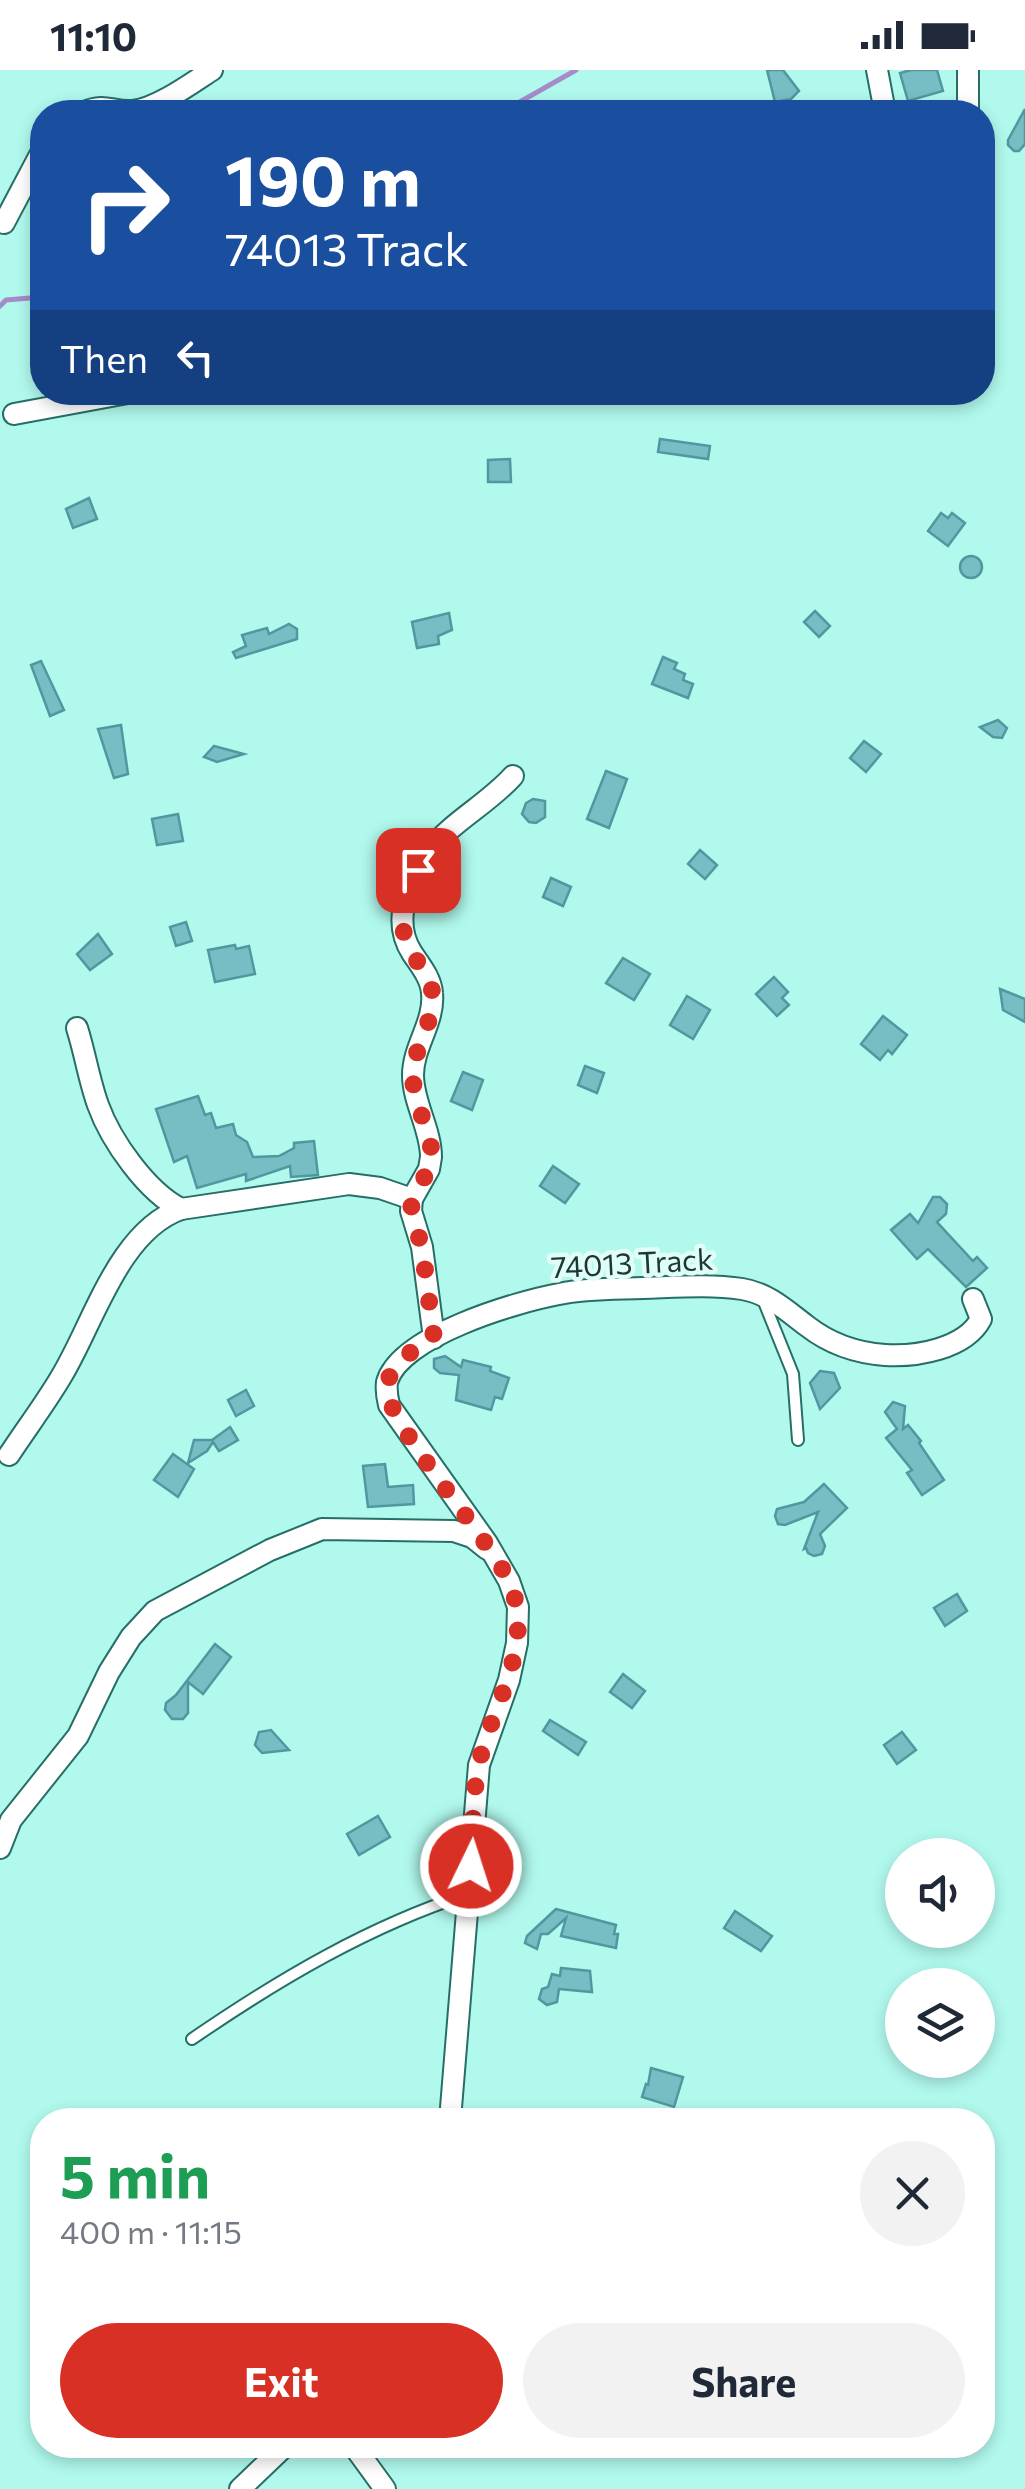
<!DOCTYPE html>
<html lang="en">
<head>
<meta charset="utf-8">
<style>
	body { margin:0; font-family:Commissioner,sans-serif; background:#f2f2f3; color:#1f2937; height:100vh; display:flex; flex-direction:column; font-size:38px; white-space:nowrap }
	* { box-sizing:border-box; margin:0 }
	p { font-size:32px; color:#747a83 }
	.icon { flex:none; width:55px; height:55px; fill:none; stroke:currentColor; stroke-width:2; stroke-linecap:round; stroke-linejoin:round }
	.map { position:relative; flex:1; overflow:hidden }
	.side { position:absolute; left:30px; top:2038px; width:965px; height:350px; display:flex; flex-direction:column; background:#fff; border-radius:40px; box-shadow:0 5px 15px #0003 }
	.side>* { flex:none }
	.guide { position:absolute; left:30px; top:30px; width:965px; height:305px; border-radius:40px; box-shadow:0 5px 15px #0003; background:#1a4fa0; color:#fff; overflow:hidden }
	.fabs { position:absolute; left:885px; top:1768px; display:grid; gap:20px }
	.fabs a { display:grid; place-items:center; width:110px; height:110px; border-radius:50%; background:#fff; box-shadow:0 5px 15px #0003; font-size:50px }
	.pin { position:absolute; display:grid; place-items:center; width:85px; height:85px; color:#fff; margin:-42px; border-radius:20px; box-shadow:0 5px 15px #0006 }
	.me { position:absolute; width:110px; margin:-55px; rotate:4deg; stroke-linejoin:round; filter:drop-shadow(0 0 8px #0008) }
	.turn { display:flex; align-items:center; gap:35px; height:210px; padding:0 30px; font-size:45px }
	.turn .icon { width:130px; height:130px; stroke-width:2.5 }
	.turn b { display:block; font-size:70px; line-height:85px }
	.then { display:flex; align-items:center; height:95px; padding:0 30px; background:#0003; gap:20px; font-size:38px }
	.round { display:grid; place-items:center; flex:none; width:105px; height:105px; border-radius:52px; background:#f2f2f3 }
	.head { display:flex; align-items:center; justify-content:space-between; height:170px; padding:0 30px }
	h1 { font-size:60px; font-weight:700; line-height:75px; color:#1e9e55 }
	.button { display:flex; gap:20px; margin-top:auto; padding:20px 30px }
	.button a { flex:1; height:115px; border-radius:60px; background:#d93025; color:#fff; font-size:40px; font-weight:700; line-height:115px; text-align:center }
	.button a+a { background:#f2f2f3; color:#1f2937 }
	.status { display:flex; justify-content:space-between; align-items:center; height:70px; padding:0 50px; background:#fff; direction:ltr }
	.status svg { height:28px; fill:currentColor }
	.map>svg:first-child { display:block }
</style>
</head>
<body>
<div class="status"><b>11:10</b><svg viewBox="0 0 49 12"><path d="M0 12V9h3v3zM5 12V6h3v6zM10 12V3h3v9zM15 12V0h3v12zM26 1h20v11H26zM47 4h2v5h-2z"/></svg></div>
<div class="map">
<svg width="1025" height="2419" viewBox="0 0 1025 2419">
	<rect width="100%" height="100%" fill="#b1f9ed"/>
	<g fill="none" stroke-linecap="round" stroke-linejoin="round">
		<g stroke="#a68bca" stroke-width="5">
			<polyline points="502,42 576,0"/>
			<polyline points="0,236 6,230 42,227"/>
		</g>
	</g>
	<g fill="#76bec4" stroke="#50989f" stroke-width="2.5">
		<polygon points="767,0 783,0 799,21 791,29 775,32"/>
		<polygon points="911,0 937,0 943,21 908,31 900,3"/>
		<polygon points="1025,39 1025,74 1019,81 1014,81 1008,75 1008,70"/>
		<polygon points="660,369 710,376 708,389 658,382"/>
		<polygon points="510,389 511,412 488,412 488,390"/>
		<polygon points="89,428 97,449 73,458 66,439"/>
		<polygon points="941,443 948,448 952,443 965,453 948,476 928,461"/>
		<circle cx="971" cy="497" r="11"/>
		<polygon points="815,541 830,556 819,567 804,552"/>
		<polygon points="449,543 452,560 438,566 439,574 417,578 412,552"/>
		<polygon points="289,554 297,559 297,569 236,588 233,582 246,576 242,565 267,558 269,564"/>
		<polygon points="663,587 677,593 674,599 685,604 683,610 693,614 688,628 652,614"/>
		<polygon points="41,591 64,640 50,646 31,595"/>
		<polygon points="998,650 1007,658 1002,668 993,667 980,657"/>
		<polygon points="121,655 128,704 114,708 98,659"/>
		<polygon points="864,671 881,684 866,702 850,688"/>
		<polygon points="214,676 244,684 217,692 204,687"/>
		<polygon points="606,701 627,709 609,758 587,749"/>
		<polygon points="533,729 545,731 545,747 536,753 529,752 522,744 526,733"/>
		<polygon points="178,744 183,771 157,775 152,749"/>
		<polygon points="700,780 717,795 705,809 688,794"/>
		<polygon points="551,808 571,817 563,836 543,827"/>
		<polygon points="186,852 192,871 176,876 170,857"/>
		<polygon points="98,864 112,884 90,900 77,884"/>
		<polygon points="235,875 236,879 249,876 255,904 215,912 208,880"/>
		<polygon points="623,888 650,904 634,930 606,913"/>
		<polygon points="774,907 788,922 782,928 789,935 777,946 756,924"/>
		<polygon points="1000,919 1025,929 1025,952 1003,940"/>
		<polygon points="687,926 710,940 693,969 670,955"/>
		<polygon points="883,946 907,965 892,984 888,980 880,990 861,974"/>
		<polygon points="585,996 604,1003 597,1023 578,1015"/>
		<polygon points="463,1002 483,1010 472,1040 451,1031"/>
		<polygon points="198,1026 205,1045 211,1043 216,1058 233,1054 236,1065 247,1072 253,1087 279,1086 294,1078 294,1073 314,1071 318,1105 291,1107 290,1096 246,1111 246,1104 197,1118 187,1086 174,1092 156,1039"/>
		<polygon points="553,1096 579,1114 565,1133 540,1116"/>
		<polygon points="933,1127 940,1127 947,1134 946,1144 937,1152 973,1191 977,1187 987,1198 966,1217 928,1179 917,1189 891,1160 910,1144 918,1153"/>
		<polygon points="445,1286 461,1297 463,1290 491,1297 490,1301 509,1308 502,1329 495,1327 491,1340 456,1330 459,1305 440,1303 434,1298 434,1289"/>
		<polygon points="820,1301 834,1303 840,1318 820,1339 810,1313"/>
		<polygon points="246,1320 254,1336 236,1346 228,1330"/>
		<polygon points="893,1332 905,1336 903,1359 908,1355 921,1371 919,1373 944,1410 922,1425 907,1403 912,1400 886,1368 897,1359 885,1342"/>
		<polygon points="230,1357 238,1370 219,1381 213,1372 207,1381 188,1393 194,1370 212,1370"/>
		<polygon points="173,1384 194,1399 178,1427 154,1410"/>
		<polygon points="385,1394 388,1417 413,1415 414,1434 368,1437 363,1396"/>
		<polygon points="824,1414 847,1438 820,1464 825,1476 822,1484 814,1486 808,1483 806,1478 804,1479 818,1442 785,1455 778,1454 775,1446 777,1439 804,1432"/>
		<polygon points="957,1524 967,1541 945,1556 934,1538"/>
		<polygon points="215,1574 231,1587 203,1624 188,1612 188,1643 183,1649 172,1649 165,1640 166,1633 176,1625"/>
		<polygon points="623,1604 645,1621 632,1638 610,1622"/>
		<polygon points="550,1650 586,1672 578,1685 543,1661"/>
		<polygon points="271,1660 289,1680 262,1683 255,1675 259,1662"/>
		<polygon points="902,1662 916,1680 897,1694 884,1675"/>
		<polygon points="378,1746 390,1767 359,1785 347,1764"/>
		<polygon points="556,1839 616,1855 614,1864 618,1864 616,1878 561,1866 566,1848 548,1864 541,1864 537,1879 525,1873 527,1866"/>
		<polygon points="735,1841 772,1866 761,1881 724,1858"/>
		<polygon points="561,1898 590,1901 592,1922 559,1919 557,1932 547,1935 539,1929 542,1919 548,1917 552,1904 560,1906"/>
		<polygon points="651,1998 683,2007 674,2037 642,2027 646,2014 648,2015"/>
	</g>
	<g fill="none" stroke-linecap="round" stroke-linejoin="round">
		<defs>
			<g id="service">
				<polyline points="764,1232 793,1304 798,1370"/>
				<path d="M 192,1969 C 278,1910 369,1856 468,1824"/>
			</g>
			<g id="minor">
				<polyline points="877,0 885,42"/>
				<path d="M 84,42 C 106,33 111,42 132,41 C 155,40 192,13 212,0"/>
				<polyline points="968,42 968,0"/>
				<polyline points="4,153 42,81"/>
				<polyline points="14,344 133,322"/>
				<path d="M 77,958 C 85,983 89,1010 98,1035 C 111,1071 147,1122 181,1139 L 349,1114 L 380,1118 L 412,1129"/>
				<path d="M 434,1268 L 422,1177 L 411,1141 L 412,1129 L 429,1099 L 431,1087 C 431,1059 413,1033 413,1005 C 413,976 435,952 432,923 C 431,908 420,895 412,883 C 391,850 408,813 428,783 C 449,753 487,735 513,706"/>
				<path d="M 9,1385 C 26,1359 45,1334 61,1307 C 93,1255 118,1161 181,1139"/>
				<polyline points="0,1778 11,1750 78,1666 109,1602 131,1567 155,1541 270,1480 322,1459 454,1461 472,1467 487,1479"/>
				<path d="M 450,2050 L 479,1695 L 509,1610 L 517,1573 L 518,1537 L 509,1511 L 487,1473 L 389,1335 C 387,1327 386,1320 387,1312 C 400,1266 516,1232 559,1224 C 586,1218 615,1219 643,1218 C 675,1217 710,1214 742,1219 C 768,1223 787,1241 807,1256 C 830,1274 857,1283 885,1285 C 916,1287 965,1279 981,1249 L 973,1229"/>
				<polyline points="353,2375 385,2419"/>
				<polyline points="240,2419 286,2375"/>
			</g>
		</defs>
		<use href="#service" stroke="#266f66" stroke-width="14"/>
		<use href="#minor" stroke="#266f66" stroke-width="24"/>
		<use href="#service" stroke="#fff" stroke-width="10"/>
		<use href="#minor" stroke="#fff" stroke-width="20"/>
	</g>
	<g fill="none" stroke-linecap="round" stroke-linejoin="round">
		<path stroke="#d93025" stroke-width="18" stroke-dasharray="0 32.4" d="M 418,800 C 400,841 394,855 419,894 C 424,903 431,911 432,921 C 436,951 414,975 413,1004 C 412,1032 431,1059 432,1087 L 429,1099 L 412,1129 L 411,1142 L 422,1177 L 434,1268 C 415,1279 392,1291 387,1315 C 381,1348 492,1470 510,1514 C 535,1574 494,1632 480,1689 C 472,1723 473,1761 471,1796"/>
	</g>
	<g text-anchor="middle" stroke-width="9" stroke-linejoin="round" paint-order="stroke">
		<g font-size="30" fill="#1b3834" stroke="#e1fdf8">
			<text transform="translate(632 1194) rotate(-3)" y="10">74013 Track</text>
		</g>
	</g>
</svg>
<div class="fabs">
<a><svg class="icon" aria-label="sound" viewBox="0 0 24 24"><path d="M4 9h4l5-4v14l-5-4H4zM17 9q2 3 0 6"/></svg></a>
<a><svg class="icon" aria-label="layers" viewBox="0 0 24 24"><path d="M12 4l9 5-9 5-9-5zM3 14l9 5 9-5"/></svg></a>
</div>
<div class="pin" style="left:418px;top:800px;background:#d93025"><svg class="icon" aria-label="arrive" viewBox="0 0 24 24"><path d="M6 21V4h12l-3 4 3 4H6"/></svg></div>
<svg class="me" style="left:471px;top:1796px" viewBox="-20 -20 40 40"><circle r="17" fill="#d93025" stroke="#fff" stroke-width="3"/><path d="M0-11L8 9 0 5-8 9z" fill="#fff"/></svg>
<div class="guide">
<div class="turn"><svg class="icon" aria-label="right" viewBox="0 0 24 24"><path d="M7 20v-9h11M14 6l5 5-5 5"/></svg><div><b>190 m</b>74013 Track</div></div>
<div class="then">Then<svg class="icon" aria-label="left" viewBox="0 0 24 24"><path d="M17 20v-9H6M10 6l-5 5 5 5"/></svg></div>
</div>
<section class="side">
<div class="head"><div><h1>5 min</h1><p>400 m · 11:15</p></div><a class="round"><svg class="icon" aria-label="close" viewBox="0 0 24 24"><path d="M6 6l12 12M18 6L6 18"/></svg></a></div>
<div class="button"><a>Exit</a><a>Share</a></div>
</section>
</div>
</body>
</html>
